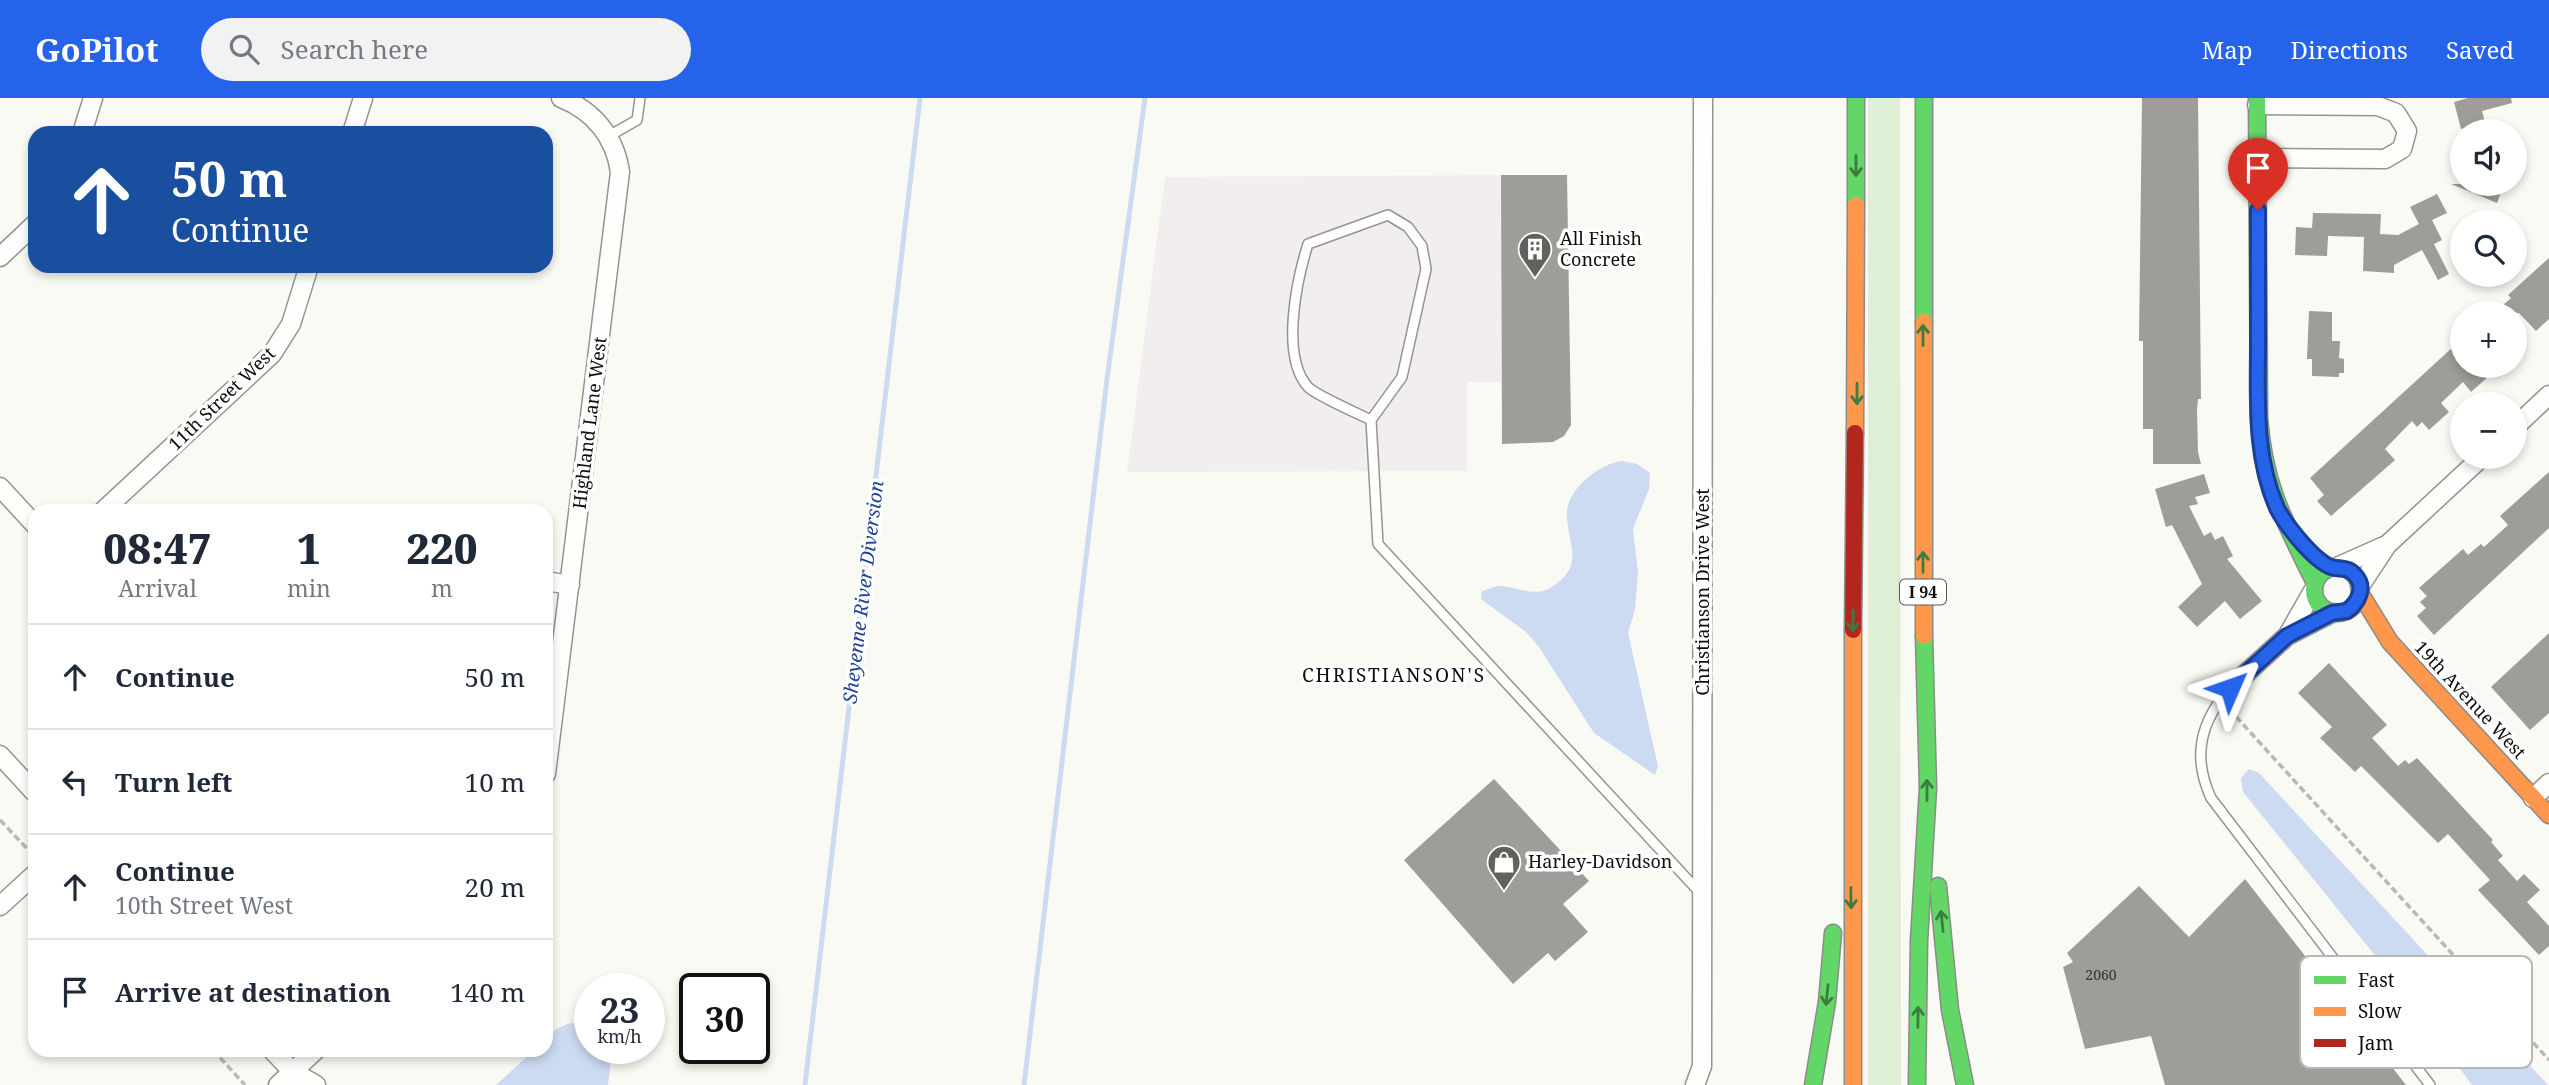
<!DOCTYPE html>
<html lang="en">
<head>
<meta charset="utf-8">
<style>
	body { margin:0; font-family:"Noto Serif",serif; background:#f2f2f3; color:#1f2937; height:100vh; display:flex; flex-direction:column; font-size:26px; white-space:nowrap }
	* { box-sizing:border-box; margin:0 }
	p { font-size:23px; color:#747a83 }
	.icon { flex:none; width:38px; height:38px; fill:none; stroke:currentColor; stroke-width:2; stroke-linecap:round; stroke-linejoin:round }
	.map { position:relative; flex:1; overflow:hidden }
	.drawer { position:absolute; left:28px; top:406px; width:525px; height:553px; display:flex; flex-direction:column; background:#fff; border-radius:21px; box-shadow:0 4px 10px #0003 }
	.drawer>* { flex:none }
	.top-card { position:absolute; left:28px; top:28px; width:525px; height:147px; border-radius:21px; box-shadow:0 4px 10px #0003; background:#1a4fa0; color:#fff; overflow:hidden }
	.controls { position:absolute; left:2450px; top:21px; display:grid; gap:14px }
	.controls a { display:grid; place-items:center; width:77px; height:77px; border-radius:50%; background:#fff; box-shadow:0 4px 10px #0003; font-size:35px }
	.speed { position:absolute; left:574px; top:875px; display:flex; gap:14px; font-size:35px; font-weight:700; text-align:center }
	.speed>* { display:grid; place-content:center; width:91px; height:91px; border-radius:50%; background:#fff; box-shadow:0 4px 10px #0003; line-height:1 }
	.speed small { font-size:18px; font-weight:400 }
	.speed .limit { border:4px solid #111; border-radius:10px; background:#fff; color:#111 }
	.pin { position:absolute; display:grid; place-items:center; width:60px; height:60px; color:#fff; margin:-72px -30px; border-radius:50% 50% 50% 0; rotate:-45deg; box-shadow:0 0 7px #0007 }
	.pin .icon { rotate:45deg }
	.me { position:absolute; width:77px; margin:-38px; rotate:47deg; stroke-linejoin:round; filter:drop-shadow(0 0 5px #0008) }
	.turn { display:flex; align-items:center; gap:24px; height:147px; padding:0 28px; font-size:32px }
	.turn .icon { width:91px; height:91px; stroke-width:2.5 }
	.turn b { display:block; font-size:49px; line-height:60px }
	.eta { display:flex; justify-content:space-evenly; align-items:center; height:119px; text-align:center }
	.eta b { font-size:42px; font-weight:800; line-height:49px }
	ul { padding:0; list-style:none }
	li { display:flex; align-items:center; gap:21px; height:105px; padding:0 28px; border-top:2px solid #e0e1e3 }
	li div { flex:1 }
	li b { display:block; font-size:26px }
	li em { font-style:normal }
	header { display:flex; align-items:center; gap:42px; box-sizing:border-box; height:98px; padding:0 35px; background:#2563eb; color:#fff }
	header strong { font-size:33px }
	nav { display:flex; gap:38px; margin-inline-start:auto; font-size:24px }
	.search { width:490px; height:63px; background:#f2f2f3; display:flex; align-items:center; gap:18px; box-sizing:border-box; padding:0 24px; border-radius:38px; color:#747a83; font-size:26px }
	.map>svg:first-child { display:block }
</style>
</head>
<body>
<header>
<strong>GoPilot</strong>
<div class="search"><svg class="icon" aria-label="search" viewBox="0 0 24 24"><circle cx="10" cy="10" r="6"/><path d="M15 15l6 6"/></svg>Search here</div>
<nav><a>Map</a><a>Directions</a><a>Saved</a></nav>
</header>
<div class="map">
<svg width="2549" height="987" viewBox="0 0 2549 987">
	<rect width="100%" height="100%" fill="#fafaf4"/>
	<polygon fill="#f2edee" points="1501,77 1501,284 1467,284 1467,373 1127,374 1165,79"/>
	<polygon fill="#deefd5" points="1868,0 1900,0 1901,987 1868,987"/>
	<g fill="#ccdaf2">
		<path d="M 1622,363 L 1637,366 L 1650,375 L 1649,391 L 1633,431 L 1638,474 L 1635,512 L 1628,535 L 1658,668 L 1655,677 L 1594,635 L 1539,549 L 1526,534 L 1481,501 L 1482,493 C 1487,492 1493,489 1497,488 C 1514,487 1534,500 1550,490 C 1588,467 1566,446 1567,414 C 1568,390 1601,365 1622,363 Z"/>
		<polygon points="2249,671 2259,675 2548,987 2472,987 2394,881 2243,694 2241,680"/>
		<polygon points="570,925 590,928 590,950 607,950 611,961 608,987 496,987 534,952 546,952 546,941 556,931"/>
	</g>
	<g fill="none" stroke-linecap="round" stroke-linejoin="round">
		<g stroke="#ccdaf2" stroke-width="5">
			<polyline points="805,987 920,0"/>
			<polyline points="1024,987 1107,281 1145,0"/>
		</g>
	</g>
	<g fill="#9e9d99">
		<polygon points="2142,0 2198,0 2201,301 2198,301 2197,312 2198,354 2201,366 2153,366 2153,331 2143,331 2143,243 2139,243"/>
		<polygon points="2468,0 2511,0 2512,5 2482,13 2485,24 2461,31 2454,4"/>
		<polygon points="1501,77 1567,77 1571,327 1564,338 1553,344 1502,346"/>
		<polygon points="2451,86 2504,86 2497,105"/>
		<polygon points="2437,96 2447,115 2432,122 2442,142 2434,146 2449,176 2438,182 2422,152 2394,167 2394,175 2363,173 2364,139 2328,138 2327,158 2295,157 2296,129 2312,130 2313,115 2381,116 2380,136 2398,137 2419,126 2410,109"/>
		<polygon points="2549,160 2549,221 2536,233 2519,215 2494,215 2511,200 2508,197"/>
		<polygon points="2309,213 2332,214 2332,243 2340,243 2339,260 2344,261 2344,275 2339,275 2339,279 2312,278 2312,261 2307,261"/>
		<polygon points="2453,249 2462,259 2462,268 2500,268 2471,294 2463,284 2441,305 2449,314 2429,332 2422,324 2417,329 2412,323 2385,351 2395,362 2331,418 2317,403 2324,397 2310,380"/>
		<polygon points="2549,374 2549,430 2434,537 2417,518 2426,510 2420,504 2427,498 2419,490 2463,451 2468,457 2481,446 2484,449 2508,427 2500,418"/>
		<polygon points="2204,376 2210,395 2195,399 2198,406 2189,408 2204,438 2211,434 2215,442 2223,438 2233,458 2227,461 2262,503 2240,521 2225,503 2197,529 2178,509 2202,486 2172,427 2166,429 2155,391"/>
		<polygon points="2549,535 2549,615 2530,632 2491,589"/>
		<polygon points="2329,565 2387,627 2372,640 2398,668 2405,662 2409,666 2417,660 2493,742 2491,744 2503,758 2498,762 2517,783 2524,776 2540,792 2527,804 2549,828 2549,848 2539,857 2478,792 2490,782 2448,736 2438,745 2361,668 2355,674 2320,640 2332,629 2298,595"/>
		<polygon points="1494,681 1589,783 1563,806 1588,834 1555,863 1548,855 1513,886 1404,762"/>
		<polygon points="2245,781 2406,987 2165,987 2151,938 2085,951 2063,869 2073,864 2067,855 2139,788 2189,839"/>
	</g>
	<g fill="none" stroke-linecap="round" stroke-linejoin="round">
		<defs>
			<g id="lane">
				<polyline points="609,38 637,22 640,0"/>
				<path d="M 1371,322 C 1357,315 1317,298 1308,289 C 1280,258 1297,181 1308,146 L 1388,117 L 1408,129 L 1422,148 L 1426,171 L 1402,279 L 1371,322 L 1378,446 L 1702,797"/>
				<path d="M 2230,590 C 2200,624 2192,659 2211,700 L 2430,987"/>
			</g>
			<g id="street">
				<polyline points="2257,7 2378,8 2396,15 2407,33 2402,51 2385,61 2258,60"/>
				<polyline points="82,35 93,0"/>
				<polyline points="352,35 363,0"/>
				<polyline points="0,159 35,126"/>
				<polyline points="2515,329 2549,297"/>
				<polyline points="0,389 35,427"/>
				<polyline points="103,413 272,256 291,226 309,168"/>
				<polyline points="2339,468 2384,448"/>
				<polyline points="546,483 570,487"/>
				<polyline points="2360,488 2387,447 2482,359"/>
				<polyline points="2289,535 2313,493"/>
				<polyline points="2230,590 2287,538 2332,515"/>
				<polyline points="0,657 35,695"/>
				<path d="M 546,676 L 620,74 C 615,39 594,13 561,0"/>
				<polyline points="2533,700 2549,685"/>
				<polyline points="0,808 35,776"/>
				<polyline points="272,952 292,973 298,987"/>
				<polyline points="292,973 316,987"/>
				<polyline points="278,987 316,952"/>
				<polyline points="1695,987 1702,968 1703,0"/>
			</g>
			<g id="fast">
				<polyline points="1856,0 1856,107"/>
				<path d="M 2257,0 L 2259,320 C 2264,389 2285,424 2315,485"/>
				<polyline points="1924,224 1924,0"/>
				<circle cx="2337" cy="492" r="23"/>
				<polyline points="1938,788 1950,912 1965,987"/>
				<polyline points="1813,987 1827,904 1833,835"/>
				<polyline points="1917,987 1919,843 1928,690 1924,538"/>
			</g>
			<g id="slow">
				<polyline points="1924,224 1924,538"/>
				<polyline points="1855,335 1856,107"/>
				<polyline points="2360,495 2390,544 2549,717"/>
				<polyline points="1853,987 1853,532"/>
			</g>
			<polyline id="jam" points="1853,532 1855,335"/>
		</defs>
		<use href="#lane" stroke="#949492" stroke-width="12"/>
		<use href="#street" stroke="#949492" stroke-width="21"/>
		<use href="#fast" stroke="#8b8b88" stroke-width="19"/>
		<use href="#slow" stroke="#8b8b88" stroke-width="19"/>
		<use href="#jam" stroke="#8b8b88" stroke-width="19"/>
		<g stroke="#b8b8b7" stroke-width="3.5" stroke-dasharray="7 3.5" stroke-linecap="butt">
			<polyline points="2229,611 2549,962"/>
			<polyline points="0,722 34,758"/>
			<polyline points="213,952 245,987"/>
		</g>
		<use href="#lane" stroke="#fefefd" stroke-width="9"/>
		<use href="#street" stroke="#fefefd" stroke-width="18"/>
		<use href="#fast" stroke="#63d668" stroke-width="16"/>
		<use href="#slow" stroke="#ff974d" stroke-width="16"/>
		<use href="#jam" stroke="#b3261e" stroke-width="16"/>
	</g>
	<defs><path id="oneway-shaft" d="M-6 0H5M1.5-3L5.5 0L1.5 3" fill="none" stroke-width="1.6" stroke-linecap="round" stroke-linejoin="round" transform="scale(1.75)"/></defs>
	<g stroke="#3d7c40">
		<use href="#oneway-shaft" transform="translate(1856 68) rotate(90)"/>
		<use href="#oneway-shaft" transform="translate(1923 237) rotate(-90)"/>
		<use href="#oneway-shaft" transform="translate(1857 296) rotate(90)"/>
		<use href="#oneway-shaft" transform="translate(1923 464) rotate(-90)"/>
		<use href="#oneway-shaft" transform="translate(1853 523) rotate(91)"/>
		<use href="#oneway-shaft" transform="translate(1927 692) rotate(-90)"/>
		<use href="#oneway-shaft" transform="translate(1851 800) rotate(89)"/>
		<use href="#oneway-shaft" transform="translate(1942 823) rotate(-96)"/>
		<use href="#oneway-shaft" transform="translate(1827 897) rotate(96)"/>
		<use href="#oneway-shaft" transform="translate(1918 919) rotate(-89)"/>
	</g>
	<g fill="none" stroke-linecap="round" stroke-linejoin="round">
		<defs>
			<path id="route" d="M 2230,590 L 2287,538 L 2332,515 L 2347,513 C 2359,504 2366,489 2355,477 C 2347,468 2340,472 2331,469 C 2313,462 2285,426 2277,410 C 2254,358 2258,301 2258,246 C 2258,202 2258,157 2258,112"/>
		</defs>
		<use href="#route" stroke="#184099" stroke-width="18"/>
		<use href="#route" stroke="#2563eb" stroke-width="12"/>
	</g>
	<defs>
		<symbol id="building-pin" viewBox="-11 -11 22 30"><path d="M0 17L-7.5 6A9.5 9.5 0 1 1 7.5 6Z" fill="#61615e" stroke="#fff"/><path d="M-4-6H4V6H1V3H-1V6H-4ZM-2.5-4.3h1.7v1.8h-1.7ZM.8-4.3h1.7v1.8H.8ZM-2.5-1h1.7V.8h-1.7ZM.8-1h1.7V.8H.8Z" fill="#fff"/></symbol>
		<symbol id="shop-pin" viewBox="-11 -11 22 30"><path d="M0 17L-7.5 6A9.5 9.5 0 1 1 7.5 6Z" fill="#61615e" stroke="#fff"/><path d="M-5-2.5h2.3a2.7 3.5 0 0 1 5.4 0H5L5.5 6h-11ZM-1.5-2.5h3a1.5 2.3 0 0 0-3 0Z" fill="#fff"/></symbol>
	</defs>
	<g fill-rule="evenodd">
		<use href="#building-pin" x="1516" y="132" width="38" height="52"/>
		<use href="#shop-pin" x="1485" y="745" width="38" height="52"/>
	</g>
	<g text-anchor="middle" stroke-width="7" stroke-linejoin="round" paint-order="stroke">
		<g font-size="14" fill="#323231">
			<text x="2101" y="882">2060</text>
		</g>
		<rect fill="#fff" stroke="#565656" stroke-width="2" x="1900" y="481.5" width="46" height="25" rx="5"/>
		<g font-size="16" font-weight="bold" fill="#0e0e0e">
			<text x="1923" y="500">I 94</text>
		</g>
		<g font-size="18" fill="#0e0e0e" stroke="#fff" text-anchor="start">
			<text x="1560" y="147">All Finish<tspan x="1560" dy="21">Concrete</tspan></text>
			<text x="1528" y="770">Harley-Davidson</text>
		</g>
		<g font-size="18" fill="#0e0e0e" stroke="#fff">
			<text transform="translate(222 301) rotate(-44)" y="6">11th Street West</text>
			<text transform="translate(590 325) rotate(-83)" y="6">Highland Lane West</text>
			<text transform="translate(1703 494) rotate(-90)" y="6">Christianson Drive West</text>
			<text transform="translate(2470 602) rotate(47)" y="6">19th Avenue West</text>
		</g>
		<g font-size="19" font-style="italic" fill="#214496" stroke="#fff">
			<text transform="translate(863 494) rotate(-83)" y="7">Sheyenne River Diversion</text>
		</g>
		<g font-size="19" letter-spacing="2" fill="#0e0e0e" stroke="#fff">
			<text x="1394" y="584">CHRISTIANSON'S</text>
		</g>
	</g>
	<rect x="2300" y="858" width="232" height="112" rx="10" fill="#fff" stroke="#b7b7b7" stroke-width="2"/>
	<rect x="2314" y="878" width="32" height="8" fill="#63d668"/>
	<rect x="2314" y="909" width="32" height="9" fill="#ff974d"/>
	<rect x="2314" y="941" width="32" height="8" fill="#b3261e"/>
	<g font-size="19" fill="#0e0e0e">
		<text x="2358" y="889">Fast</text>
		<text x="2358" y="920">Slow</text>
		<text x="2358" y="952">Jam</text>
	</g>
</svg>
<div class="controls">
<a><svg class="icon" aria-label="sound" viewBox="0 0 24 24"><path d="M4 9h4l5-4v14l-5-4H4zM17 9q2 3 0 6"/></svg></a>
<a><svg class="icon" aria-label="search" viewBox="0 0 24 24"><circle cx="10" cy="10" r="6"/><path d="M15 15l6 6"/></svg></a>
<a>+</a>
<a>−</a>
</div>
<div class="speed"><div>23<small>km/h</small></div><div class="limit">30</div></div>
<div class="pin" style="left:2258px;top:112px;background:#d93025"><svg class="icon" aria-label="arrive" viewBox="0 0 24 24"><path d="M6 21V4h12l-3 4 3 4H6"/></svg></div>
<svg class="me" style="left:2230px;top:590px" viewBox="-20 -20 40 40"><path d="M0-17L14 15 0 8-14 15z" fill="#2563eb" stroke="#fff" stroke-width="4"/></svg>
<div class="top-card">
<div class="turn"><svg class="icon" aria-label="ahead" viewBox="0 0 24 24"><path d="M12 20V5M6 11l6-6 6 6"/></svg><div><b>50 m</b>Continue</div></div>
</div>
<section class="drawer">
<div class="eta">
<div><b>08:47</b><p>Arrival</p></div>
<div><b>1</b><p>min</p></div>
<div><b>220</b><p>m</p></div>
</div>
<ul>
<li><svg class="icon" aria-label="ahead" viewBox="0 0 24 24"><path d="M12 20V5M6 11l6-6 6 6"/></svg><div><b>Continue</b></div><em>50 m</em></li>
<li><svg class="icon" aria-label="left" viewBox="0 0 24 24"><path d="M17 20v-9H6M10 6l-5 5 5 5"/></svg><div><b>Turn left</b></div><em>10 m</em></li>
<li><svg class="icon" aria-label="ahead" viewBox="0 0 24 24"><path d="M12 20V5M6 11l6-6 6 6"/></svg><div><b>Continue</b><p>10th Street West</p></div><em>20 m</em></li>
<li><svg class="icon" aria-label="arrive" viewBox="0 0 24 24"><path d="M6 21V4h12l-3 4 3 4H6"/></svg><div><b>Arrive at destination</b></div><em>140 m</em></li>
</ul>
</section>
</div>
</body>
</html>
